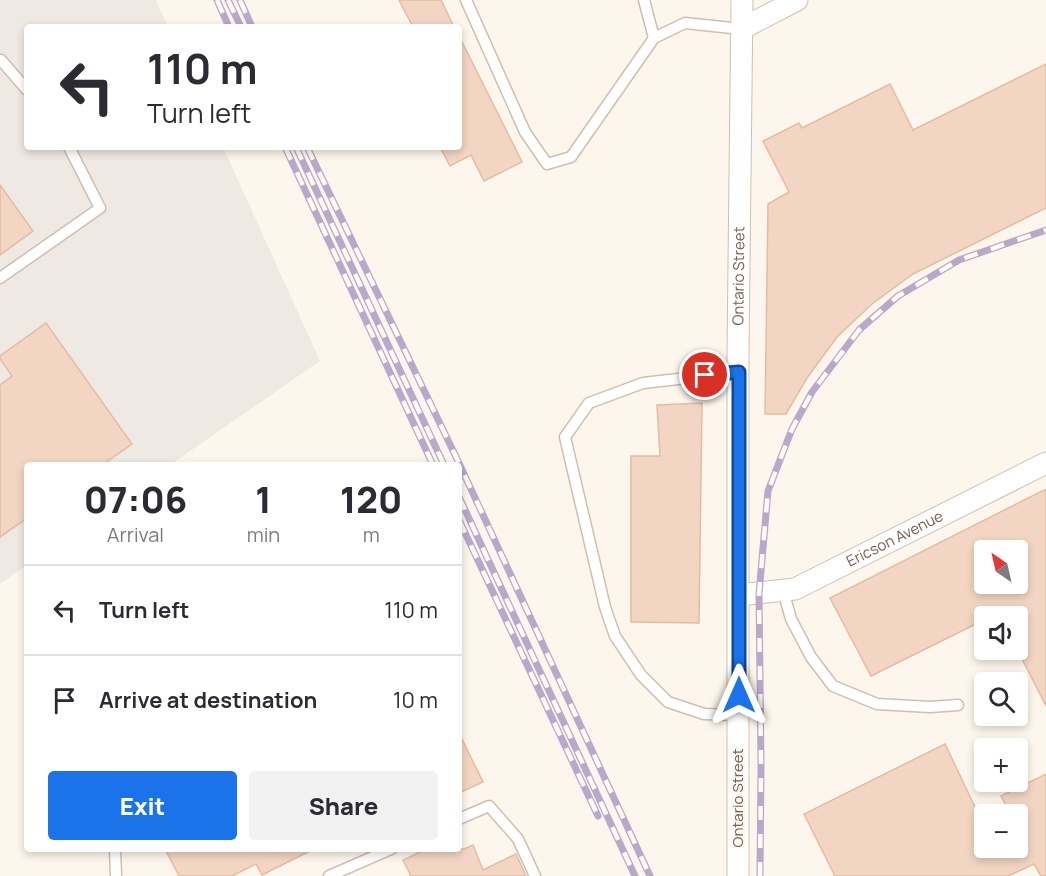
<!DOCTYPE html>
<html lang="en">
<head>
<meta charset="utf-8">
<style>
	body { margin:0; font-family:Manrope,sans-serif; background:#f2f2f3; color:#2b2b33; height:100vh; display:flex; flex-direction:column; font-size:22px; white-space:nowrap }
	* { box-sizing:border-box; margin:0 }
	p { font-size:20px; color:#7c7c81 }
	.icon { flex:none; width:33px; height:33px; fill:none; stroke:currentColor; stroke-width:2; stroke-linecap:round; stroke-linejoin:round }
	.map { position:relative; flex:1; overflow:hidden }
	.panel { position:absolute; left:24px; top:462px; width:438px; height:390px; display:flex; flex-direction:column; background:#fff; border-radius:6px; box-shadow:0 3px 9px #0003 }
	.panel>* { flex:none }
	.guide { position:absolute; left:24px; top:24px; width:438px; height:126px; border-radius:6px; box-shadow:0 3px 9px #0003; background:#fff; color:#2b2b33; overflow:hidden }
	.needle { width:39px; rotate:326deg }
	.fabs { position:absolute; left:974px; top:540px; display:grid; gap:12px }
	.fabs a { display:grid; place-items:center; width:54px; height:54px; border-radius:6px; background:#fff; box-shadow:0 3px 9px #0003; font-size:30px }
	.pin { position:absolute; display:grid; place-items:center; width:51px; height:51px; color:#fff; margin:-26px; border:3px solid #fff; border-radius:50%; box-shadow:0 2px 6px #0007 }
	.me { position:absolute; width:66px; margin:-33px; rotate:0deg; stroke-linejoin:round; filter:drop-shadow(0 0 4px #0008) }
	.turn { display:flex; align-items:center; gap:21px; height:126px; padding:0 24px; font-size:27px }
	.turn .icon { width:78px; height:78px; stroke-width:2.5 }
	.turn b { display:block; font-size:42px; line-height:51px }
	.eta { display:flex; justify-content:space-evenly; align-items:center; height:102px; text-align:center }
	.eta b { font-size:36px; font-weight:800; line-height:42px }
	.cta { display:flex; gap:12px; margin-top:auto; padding:12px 24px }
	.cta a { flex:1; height:69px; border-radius:6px; background:#1a73e8; color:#fff; font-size:24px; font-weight:800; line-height:69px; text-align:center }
	.cta a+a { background:#f2f2f3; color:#2b2b33 }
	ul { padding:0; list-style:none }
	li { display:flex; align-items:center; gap:18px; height:90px; padding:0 24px; border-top:2px solid #e1e1e2 }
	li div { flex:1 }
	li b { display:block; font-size:22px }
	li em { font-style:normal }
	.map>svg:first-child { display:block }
</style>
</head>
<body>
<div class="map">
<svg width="1046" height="876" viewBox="0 0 1046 876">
	<rect width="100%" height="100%" fill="#fdf6ec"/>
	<polygon fill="#efe9e4" points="0,0 156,0 168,27 27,27 27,147 223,147 320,361 170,465 27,465 27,565 0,584"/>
	<g fill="#f3d5c3" stroke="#e6bba3" stroke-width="1.5" fill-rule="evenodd">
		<polygon points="399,0 441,0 454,27 413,27"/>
		<polygon points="459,36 522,162 484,181 471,155 450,166 440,147 459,147"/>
		<polygon points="1046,64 1046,208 913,274 872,304 837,337 807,378 786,414 765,414 768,204 789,192 763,141 799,123 802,128 890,84 913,130"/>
		<polygon points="0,185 33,231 0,255"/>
		<polygon points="46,323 132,444 102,465 27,465 27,518 0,537 0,385 12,376 0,359 0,356"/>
		<polygon points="702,403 699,623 631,622 631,456 660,456 657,405"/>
		<path d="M 1046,489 L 1046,706 L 1017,649 L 1017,616 L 984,616 L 984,620 L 871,676 L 830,598 ZM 984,550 L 1017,550 L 1017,584 L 984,584 Z"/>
		<polygon points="459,733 483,782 459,793"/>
		<polygon points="945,744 976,809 984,805 984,848 1026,848 1017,829 1017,814 1010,814 1001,796 1046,774 1046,876 1041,876 1034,864 1008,876 835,876 804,814"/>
		<polygon points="473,845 483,870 516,854 526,876 411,876 403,860 427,849 464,849"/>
		<polygon points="165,849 314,849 262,875 256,864 232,876 179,876"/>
	</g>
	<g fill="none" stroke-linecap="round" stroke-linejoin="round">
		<defs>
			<g id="lane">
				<polyline points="466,0 525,132 547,164 571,157 654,38 685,23 741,29"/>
				<polyline points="644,0 654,38"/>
				<polyline points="0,61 1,60 27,90"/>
				<polyline points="0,278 100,208 69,147"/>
				<polyline points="739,372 643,383 589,403 565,437 605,607 615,636 641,675 668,702 704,714 739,715"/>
				<polyline points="783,590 791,619 811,657 833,686 877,704 930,707 958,705"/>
				<polyline points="459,819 489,806 518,839 535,876"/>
				<polyline points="115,849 116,876"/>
				<polyline points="329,876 391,849"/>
			</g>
			<g id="street">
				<polyline points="741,29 797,0"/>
				<path id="s1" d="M 739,595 L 795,589 L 1046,463"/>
				<path id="s2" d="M 738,876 L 738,353 L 742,0"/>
			</g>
		</defs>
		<use href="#lane" stroke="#d1beb0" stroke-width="13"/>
		<use href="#street" stroke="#d1beb0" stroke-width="23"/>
		<use href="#lane" stroke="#fff" stroke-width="10"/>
		<use href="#street" stroke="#fff" stroke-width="21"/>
		<defs>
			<g id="rail">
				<polyline points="217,0 229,27"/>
				<polyline points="228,0 241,27"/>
				<polyline points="240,0 252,27"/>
				<polyline points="285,147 433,465"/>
				<polyline points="296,147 444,465"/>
				<polyline points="307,147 458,461 650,876"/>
				<polyline points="459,497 635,876"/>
				<polyline points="459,520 598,816"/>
				<polyline points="760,876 761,764 759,594 768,491 792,429 812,392 859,330 898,296 959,260 1046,230"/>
			</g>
		</defs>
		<use href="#rail" stroke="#b9a8c9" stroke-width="7"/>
		<use href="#rail" stroke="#fffaf3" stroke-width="4.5" stroke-dasharray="14" stroke-linecap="butt"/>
	</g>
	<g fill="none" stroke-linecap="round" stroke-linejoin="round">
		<defs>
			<polyline id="route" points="705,375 739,372 739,695"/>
		</defs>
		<use href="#route" stroke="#114b97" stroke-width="15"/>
		<use href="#route" stroke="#1a73e8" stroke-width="10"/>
	</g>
	<g text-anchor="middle" stroke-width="5" stroke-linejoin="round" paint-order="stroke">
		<g font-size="15" fill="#7a5c4d" stroke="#fffaf3">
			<text dy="5" stroke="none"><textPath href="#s2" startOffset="600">Ontario Street</textPath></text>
			<text dy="5" stroke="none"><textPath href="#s1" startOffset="168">Ericson Avenue</textPath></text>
			<text transform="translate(738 798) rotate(-90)" y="5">Ontario Street</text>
		</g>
	</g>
</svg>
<div class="fabs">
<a><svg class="needle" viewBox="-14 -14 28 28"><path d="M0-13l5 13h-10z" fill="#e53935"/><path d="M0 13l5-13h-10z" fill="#7c7c81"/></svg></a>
<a><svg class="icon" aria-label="sound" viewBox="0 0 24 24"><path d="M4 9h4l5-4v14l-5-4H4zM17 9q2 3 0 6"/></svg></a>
<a><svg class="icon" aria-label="search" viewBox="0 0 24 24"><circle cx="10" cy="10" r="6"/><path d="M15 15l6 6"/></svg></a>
<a>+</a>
<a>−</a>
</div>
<div class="pin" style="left:705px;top:375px;background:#d93025"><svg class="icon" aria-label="arrive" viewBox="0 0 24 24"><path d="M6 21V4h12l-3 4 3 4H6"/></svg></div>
<svg class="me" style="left:739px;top:695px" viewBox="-20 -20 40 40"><path d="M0-17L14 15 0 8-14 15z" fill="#1a73e8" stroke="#fff" stroke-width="4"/></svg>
<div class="guide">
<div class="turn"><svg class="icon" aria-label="left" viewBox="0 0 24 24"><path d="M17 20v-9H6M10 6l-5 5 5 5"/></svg><div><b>110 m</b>Turn left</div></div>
</div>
<section class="panel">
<div class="eta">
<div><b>07:06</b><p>Arrival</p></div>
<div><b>1</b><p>min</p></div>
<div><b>120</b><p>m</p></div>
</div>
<ul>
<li><svg class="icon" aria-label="left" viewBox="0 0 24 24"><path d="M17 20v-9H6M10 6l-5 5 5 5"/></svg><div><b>Turn left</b></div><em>110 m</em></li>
<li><svg class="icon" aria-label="arrive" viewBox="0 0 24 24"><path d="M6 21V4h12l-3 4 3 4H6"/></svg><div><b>Arrive at destination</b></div><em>10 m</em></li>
</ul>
<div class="cta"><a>Exit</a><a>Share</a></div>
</section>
</div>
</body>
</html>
